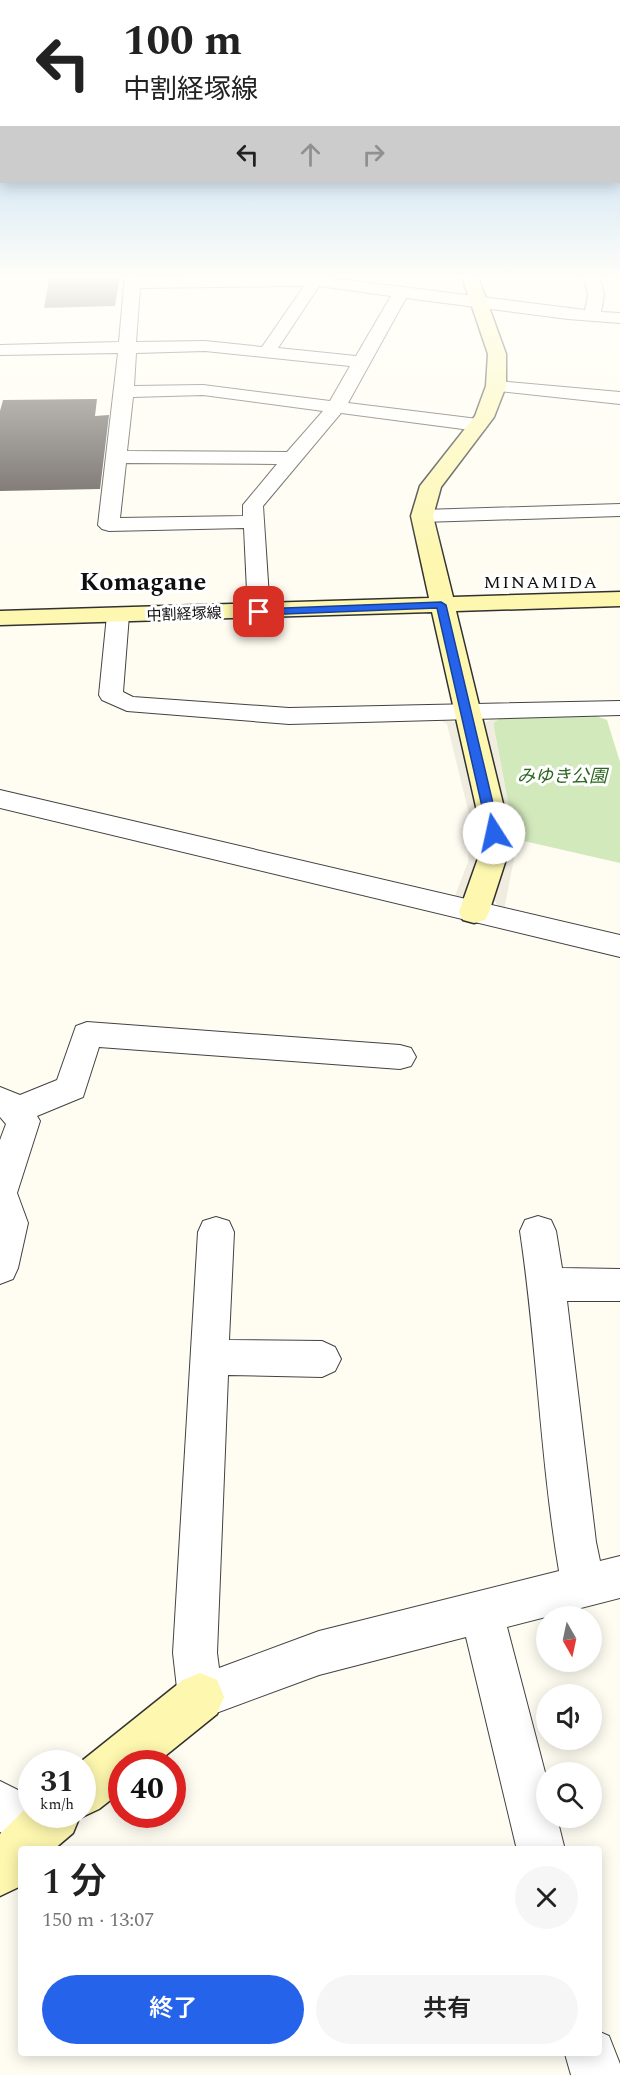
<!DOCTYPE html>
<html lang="ja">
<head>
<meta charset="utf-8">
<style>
	body { margin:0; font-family:Spectral,"Noto Sans JP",serif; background:#f6f6f6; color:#222; height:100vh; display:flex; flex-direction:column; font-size:22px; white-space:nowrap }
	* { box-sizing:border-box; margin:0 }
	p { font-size:20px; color:#767676 }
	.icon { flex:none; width:33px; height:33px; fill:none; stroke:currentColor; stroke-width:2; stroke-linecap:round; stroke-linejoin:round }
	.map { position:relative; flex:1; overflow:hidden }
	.panel { position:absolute; left:18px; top:1846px; width:584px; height:210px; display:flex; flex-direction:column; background:#fff; border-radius:6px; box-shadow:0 3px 15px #0003 }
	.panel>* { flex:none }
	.top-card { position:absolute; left:0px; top:0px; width:621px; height:183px; box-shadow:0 3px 15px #0003; background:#fff; color:#222; overflow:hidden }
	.needle { width:39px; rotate:171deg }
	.tools { position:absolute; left:536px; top:1606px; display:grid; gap:12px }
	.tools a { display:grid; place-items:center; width:66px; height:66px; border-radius:50%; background:#fff; box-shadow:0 3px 15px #0003; font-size:30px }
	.speed { position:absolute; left:18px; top:1750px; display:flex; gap:12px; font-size:30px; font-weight:700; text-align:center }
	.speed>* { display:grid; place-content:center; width:78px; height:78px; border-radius:50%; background:#fff; box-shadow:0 3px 15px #0003; line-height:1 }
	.speed small { font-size:15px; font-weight:400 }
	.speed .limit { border:9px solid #d22; background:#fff; color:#111 }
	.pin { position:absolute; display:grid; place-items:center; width:51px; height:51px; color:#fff; margin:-26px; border-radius:12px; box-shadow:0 3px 9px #0006 }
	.me { position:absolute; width:66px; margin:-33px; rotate:350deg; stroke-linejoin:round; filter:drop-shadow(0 0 4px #0008) }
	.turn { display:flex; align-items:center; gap:21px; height:126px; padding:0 24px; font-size:27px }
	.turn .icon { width:78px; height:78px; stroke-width:2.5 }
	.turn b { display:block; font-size:42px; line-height:51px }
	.lanes { display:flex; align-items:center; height:57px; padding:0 24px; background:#0003; justify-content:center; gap:30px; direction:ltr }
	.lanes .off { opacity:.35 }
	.round { display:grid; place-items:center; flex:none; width:63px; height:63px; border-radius:32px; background:#f6f6f6 }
	.overview { display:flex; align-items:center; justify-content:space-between; height:102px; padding:0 24px }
	h1 { font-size:36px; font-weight:600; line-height:45px }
	.primary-button { display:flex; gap:12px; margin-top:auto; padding:12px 24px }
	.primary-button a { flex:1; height:69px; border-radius:36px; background:#2563eb; color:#fff; font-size:24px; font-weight:600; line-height:69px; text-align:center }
	.primary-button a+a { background:#f6f6f6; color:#222 }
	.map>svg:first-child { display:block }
</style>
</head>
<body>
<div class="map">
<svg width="620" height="2075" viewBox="0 0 620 2075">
	<rect width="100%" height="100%" fill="#fffdf2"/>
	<polygon fill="#d2e9bc" points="594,715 607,720 620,762 620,863 515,839 493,723 500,718"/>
	<g fill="#f0ece0">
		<polygon points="438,719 456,722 480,824 480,851 469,893 453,901 468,862 471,822 447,724"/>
		<polygon points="492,719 497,720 493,724 515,839 515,853 504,911 500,909 494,900 508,852 506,822 484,723"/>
	</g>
	<g fill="#58514c">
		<polygon points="50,274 120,275 115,306 44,308"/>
		<polygon points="97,399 95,416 109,415 100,489 0,491 0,411 3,400"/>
	</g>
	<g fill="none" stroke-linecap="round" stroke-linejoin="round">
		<defs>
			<g id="street">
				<path d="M 125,274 L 141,274 L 141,278 L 315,276 L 585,310 L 588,295 L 583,274 L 599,274 L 604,295 L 601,312 L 620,313 L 620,323 L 568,319 L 406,298 L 348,403 L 478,419 L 485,421 L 487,425 L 485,429 L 478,431 L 341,413 L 263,506 L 270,612 L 267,617 L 259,619 L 251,617 L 248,612 L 244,528 L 109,531 L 102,529 L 98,525 L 118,353 L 0,355 L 0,345 L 119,342 ZM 304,286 L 262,347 L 205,341 L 136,342 L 140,288 ZM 319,286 L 391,296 L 356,356 L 278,348 ZM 205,351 L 350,366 L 330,401 L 203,385 L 134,386 L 136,353 ZM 203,395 L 323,411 L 287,452 L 127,451 L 133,397 ZM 126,463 L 277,464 L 243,505 L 243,516 L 120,518 Z"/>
				<polygon points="496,381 620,392 620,404 490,390 487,386 490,382"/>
				<polygon points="620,504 620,516 422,522 415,520 412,516 415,512 422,510"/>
				<polygon points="118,608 126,610 129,615 123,692 133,697 289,708 620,701 620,715 289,724 127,711 102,700 99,695 107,615 110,610"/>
				<polygon points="0,790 620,935 620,957 0,808"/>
				<polygon points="87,1022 400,1045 411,1048 416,1057 411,1066 400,1069 99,1047 83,1097 37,1116 40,1121 17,1193 28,1223 18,1268 13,1279 0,1284 0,1140 6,1124 0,1117 0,1087 20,1095 57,1080 76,1026"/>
				<path d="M 538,1216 L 551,1220 L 556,1231 L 562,1268 L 620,1269 L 620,1301 L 567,1301 L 596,1542 L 600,1561 L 620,1556 L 620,1598 L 507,1627 L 546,1776 L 546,1818 L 557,1818 L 565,1850 L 517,1850 L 466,1637 L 319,1675 L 200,1719 L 184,1713 L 178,1697 L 173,1653 L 198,1232 L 203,1221 L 216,1217 L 229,1221 L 234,1232 L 229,1340 L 322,1341 L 335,1347 L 341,1359 L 335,1371 L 322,1377 L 228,1375 L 217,1653 L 219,1668 L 319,1631 L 559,1571 C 540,1458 537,1344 520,1231 L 525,1220 Z"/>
				<path d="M 0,1781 L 32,1797 L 32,1815 L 57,1815 L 63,1828 L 56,1845 C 33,1854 19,1843 0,1832 Z"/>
				<polygon points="598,2031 609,2036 620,2064 620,2075 571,2075 565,2054 598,2054"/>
			</g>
			<g id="secondary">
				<polygon points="461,274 477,274 506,354 506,386 494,417 441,487 433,516 453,597 620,592 620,606 456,611 507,820 510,847 489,912 485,920 474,923 463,920 459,912 482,847 479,820 432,612 0,625 0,611 429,598 411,516 420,486 475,416 486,386 488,354"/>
				<polygon points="200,1673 217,1680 224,1697 217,1714 155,1764 122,1764 122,1791 99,1809 82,1817 80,1816 73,1833 53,1850 21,1850 21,1886 0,1896 0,1834 32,1802 32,1815 82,1815 82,1764 78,1764 183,1680"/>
			</g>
		</defs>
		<use href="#street" stroke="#424242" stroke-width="2"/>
		<use href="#secondary" stroke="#313131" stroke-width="3"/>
		<use href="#street" fill="#fff" fill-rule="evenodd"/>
		<use href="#secondary" fill="#fdf7af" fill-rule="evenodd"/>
	</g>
	<linearGradient id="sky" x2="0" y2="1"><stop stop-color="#95c4ed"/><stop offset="0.49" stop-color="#fffef9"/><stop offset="1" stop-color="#fffef9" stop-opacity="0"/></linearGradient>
	<rect width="620" height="564" fill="url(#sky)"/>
	<polygon fill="#2563eb" stroke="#184099" stroke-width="1.5" points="441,602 446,605 500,833 494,837 488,833 437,608 259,615 254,612 259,609"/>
	<g text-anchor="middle" stroke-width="6" stroke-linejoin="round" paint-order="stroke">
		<g font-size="15" fill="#0f0f0f" stroke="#fff">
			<text transform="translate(184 614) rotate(-2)" y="5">中割経塚線</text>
		</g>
		<g font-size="18" letter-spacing="1.5" fill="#0f0f0f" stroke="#fff">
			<text x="541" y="588">MINAMIDA</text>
		</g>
		<g font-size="18" font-style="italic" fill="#2c6720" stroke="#fff">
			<text x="562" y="782">みゆき公園</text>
		</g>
		<g font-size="26" font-weight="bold" fill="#0f0f0f" stroke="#fff">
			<text x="143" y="590">Komagane</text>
		</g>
	</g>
</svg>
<div class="tools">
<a><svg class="needle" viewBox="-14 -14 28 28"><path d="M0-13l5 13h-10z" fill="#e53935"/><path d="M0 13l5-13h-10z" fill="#767676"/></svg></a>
<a><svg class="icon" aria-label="sound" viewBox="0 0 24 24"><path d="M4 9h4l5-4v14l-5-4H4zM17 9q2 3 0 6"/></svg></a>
<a><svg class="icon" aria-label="search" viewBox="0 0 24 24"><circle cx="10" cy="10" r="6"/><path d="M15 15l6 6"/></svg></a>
</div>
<div class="speed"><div>31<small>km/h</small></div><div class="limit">40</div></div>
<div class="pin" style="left:259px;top:612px;background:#d93025"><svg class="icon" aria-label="arrive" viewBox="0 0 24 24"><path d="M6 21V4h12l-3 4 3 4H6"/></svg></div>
<svg class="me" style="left:494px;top:833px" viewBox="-20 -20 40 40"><circle r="19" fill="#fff"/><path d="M0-13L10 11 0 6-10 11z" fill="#2563eb"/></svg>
<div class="top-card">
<div class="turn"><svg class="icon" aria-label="left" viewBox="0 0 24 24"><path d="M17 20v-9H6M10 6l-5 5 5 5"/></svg><div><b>100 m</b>中割経塚線</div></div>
<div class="lanes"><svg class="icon" aria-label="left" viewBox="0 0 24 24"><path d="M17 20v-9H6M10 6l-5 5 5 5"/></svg><svg class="icon off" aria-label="ahead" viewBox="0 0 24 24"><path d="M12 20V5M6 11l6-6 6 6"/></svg><svg class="icon off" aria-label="right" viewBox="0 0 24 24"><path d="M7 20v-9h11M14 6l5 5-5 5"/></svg></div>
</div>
<section class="panel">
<div class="overview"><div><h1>1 分</h1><p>150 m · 13:07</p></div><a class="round"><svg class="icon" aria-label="close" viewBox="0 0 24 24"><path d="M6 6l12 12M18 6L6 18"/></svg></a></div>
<div class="primary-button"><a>終了</a><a>共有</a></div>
</section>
</div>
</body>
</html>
